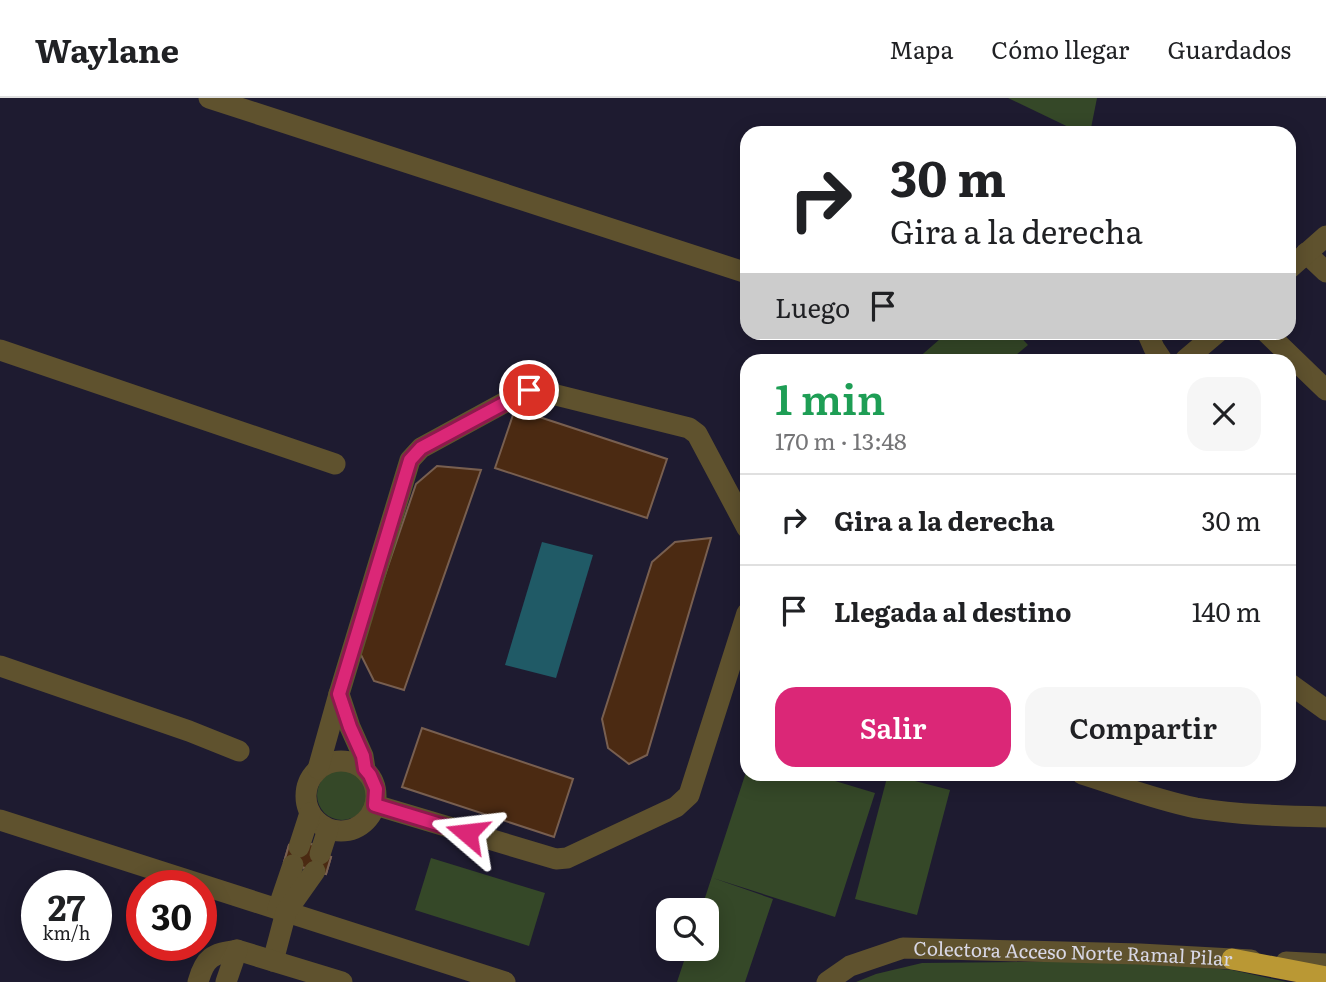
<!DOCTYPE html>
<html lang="es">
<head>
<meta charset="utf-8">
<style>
	body { margin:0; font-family:Literata,serif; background:#f6f6f6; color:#202124; height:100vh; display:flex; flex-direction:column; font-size:26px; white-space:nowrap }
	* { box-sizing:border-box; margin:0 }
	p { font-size:23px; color:#757577 }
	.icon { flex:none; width:38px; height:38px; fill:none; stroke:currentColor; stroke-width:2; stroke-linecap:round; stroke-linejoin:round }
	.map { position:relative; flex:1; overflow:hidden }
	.details { position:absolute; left:740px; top:256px; width:556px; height:427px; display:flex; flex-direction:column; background:#fff; border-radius:21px; box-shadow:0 4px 18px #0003 }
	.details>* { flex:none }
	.banner { position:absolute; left:740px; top:28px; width:556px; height:214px; border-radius:21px; box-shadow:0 4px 18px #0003; background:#fff; color:#202124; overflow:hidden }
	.buttons { position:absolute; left:656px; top:800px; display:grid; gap:14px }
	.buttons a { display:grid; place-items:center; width:63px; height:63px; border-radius:14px; background:#fff; box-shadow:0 4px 18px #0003; font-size:35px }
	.speed { position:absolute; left:21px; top:772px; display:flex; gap:14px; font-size:35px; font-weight:700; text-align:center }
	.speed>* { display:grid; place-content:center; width:91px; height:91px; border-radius:50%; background:#fff; box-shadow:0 4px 18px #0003; line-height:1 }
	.speed small { font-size:18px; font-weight:400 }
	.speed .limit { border:10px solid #d22; background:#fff; color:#111 }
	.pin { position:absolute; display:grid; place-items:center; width:60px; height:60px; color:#fff; margin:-30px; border:4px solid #fff; border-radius:50%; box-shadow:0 2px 7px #0007 }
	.me { position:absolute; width:77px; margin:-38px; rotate:287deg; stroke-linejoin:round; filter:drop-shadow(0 0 5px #0008) }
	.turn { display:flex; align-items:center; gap:24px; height:147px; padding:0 35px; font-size:32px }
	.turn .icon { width:91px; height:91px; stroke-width:2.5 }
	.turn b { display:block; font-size:49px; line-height:60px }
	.then { display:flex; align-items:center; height:66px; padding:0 35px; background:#0003; gap:14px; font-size:26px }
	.round { display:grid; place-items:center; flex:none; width:74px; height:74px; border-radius:21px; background:#f6f6f6 }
	.overview { display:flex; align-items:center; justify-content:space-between; height:119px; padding:0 35px }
	h1 { font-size:42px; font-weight:600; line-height:52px; color:#1e9e55 }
	.primary-button { display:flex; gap:14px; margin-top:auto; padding:14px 35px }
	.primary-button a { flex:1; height:80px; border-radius:21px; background:#db2777; color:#fff; font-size:28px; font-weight:600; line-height:80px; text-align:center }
	.primary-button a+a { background:#f6f6f6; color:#202124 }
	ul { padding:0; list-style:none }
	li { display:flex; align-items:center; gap:21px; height:91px; padding:0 35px; border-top:2px solid #e0e0e0 }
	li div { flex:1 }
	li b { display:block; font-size:26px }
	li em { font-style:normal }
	header { display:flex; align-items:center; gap:42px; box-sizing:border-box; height:98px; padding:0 35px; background:#fff; border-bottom:2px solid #e0e0e0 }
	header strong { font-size:33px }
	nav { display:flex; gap:38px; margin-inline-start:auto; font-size:24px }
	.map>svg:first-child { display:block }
</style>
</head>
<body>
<header>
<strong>Waylane</strong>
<nav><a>Mapa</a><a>Cómo llegar</a><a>Guardados</a></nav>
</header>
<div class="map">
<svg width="1326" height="884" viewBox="0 0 1326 884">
	<rect width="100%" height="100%" fill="#1e1b30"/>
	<g fill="#354828">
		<polygon points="1008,0 1097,0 1090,35 1081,35"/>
		<polygon points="948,234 1017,235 1028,247 1010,262 916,262"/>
		<polygon points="747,671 747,676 812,676 875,695 835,819 713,780 773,801 745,884 677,884 688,851 707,850 707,812 701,812"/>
		<circle cx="342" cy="697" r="25"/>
		<polygon points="888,676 950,692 917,817 855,801"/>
		<polygon points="431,760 545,795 529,848 415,812"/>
		<polygon points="1119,863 1232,872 1287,884 856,884 876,876 922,865"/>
	</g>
	<polygon fill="#205a66" points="542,444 593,457 556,580 505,567"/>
	<g fill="#4b2a12" stroke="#785f50" stroke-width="2">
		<polygon points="515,311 667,361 647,420 495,370"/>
		<polygon points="437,368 481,372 404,592 374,583 359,553 416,386"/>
		<polygon points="711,440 647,657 629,666 608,650 602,621 652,464 675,444"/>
		<polygon points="422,630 573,681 554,739 402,689"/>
		<polygon points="306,745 319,748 317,755 331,759 326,776 284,764 289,747 304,751"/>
		<polygon points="306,745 319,748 317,755 331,759 326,776 284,764 289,747 304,751"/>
	</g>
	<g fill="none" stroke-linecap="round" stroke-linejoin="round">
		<g stroke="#5f522e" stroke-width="21">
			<polyline points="209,0 747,175"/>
			<polyline points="1306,155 1326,174"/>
			<polyline points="1290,170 1326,138"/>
			<polyline points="1147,234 1154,250 1162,262"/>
			<polyline points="1266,234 1326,292"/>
			<polyline points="0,252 335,366"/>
			<polyline points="1185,262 1218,234"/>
			<polyline points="0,568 189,633 239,653"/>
			<polyline points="1290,586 1326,612"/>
			<polyline points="339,596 350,629 363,658 365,671"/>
			<circle cx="341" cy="698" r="35"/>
			<polyline points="318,671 339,596 410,362 421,350 520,296 529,292 540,293 689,330 697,336 747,430"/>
			<path d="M 1082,676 C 1120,688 1157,702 1196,710 C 1239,717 1282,718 1326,719"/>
			<polyline points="375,707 556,761 567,760 676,709 689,697 747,515"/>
			<polyline points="0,722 505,884"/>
			<polyline points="299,749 310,715"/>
			<polyline points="320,756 328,731"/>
			<polyline points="278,811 293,767"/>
			<polyline points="273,863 286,814 315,773"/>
			<polyline points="1286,864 1326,866"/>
			<path d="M 198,884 C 205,859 212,856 237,852 L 342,884"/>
			<polyline points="226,884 237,852"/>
			<path id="s1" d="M 827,884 L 850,868 L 903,850 L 1140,856 L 1251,862"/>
		</g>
		<polyline stroke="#ba9834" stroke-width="21" points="1232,861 1326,879"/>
	</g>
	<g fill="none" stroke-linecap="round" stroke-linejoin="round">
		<defs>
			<polyline id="route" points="467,735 375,707 376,691 370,677 365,671 363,658 350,629 339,596 410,362 421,350 529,292"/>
		</defs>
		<use href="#route" stroke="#8e194d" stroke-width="18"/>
		<use href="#route" stroke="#db2777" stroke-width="12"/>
	</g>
	<g text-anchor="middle" stroke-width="6" stroke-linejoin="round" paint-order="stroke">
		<g font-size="19" fill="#d8d7e5" stroke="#151226">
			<text dy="7" stroke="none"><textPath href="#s1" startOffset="254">Colectora Acceso Norte Ramal Pilar</textPath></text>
		</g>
	</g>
</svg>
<div class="buttons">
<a><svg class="icon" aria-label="search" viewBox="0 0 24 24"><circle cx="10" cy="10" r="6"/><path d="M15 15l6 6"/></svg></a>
</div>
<div class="speed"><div>27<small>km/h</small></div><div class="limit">30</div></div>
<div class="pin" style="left:529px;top:292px;background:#d93025"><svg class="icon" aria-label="arrive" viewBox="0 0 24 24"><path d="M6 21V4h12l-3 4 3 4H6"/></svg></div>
<svg class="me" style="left:467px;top:735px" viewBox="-20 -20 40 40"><path d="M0-17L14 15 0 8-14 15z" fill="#db2777" stroke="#fff" stroke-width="4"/></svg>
<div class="banner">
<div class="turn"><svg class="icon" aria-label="right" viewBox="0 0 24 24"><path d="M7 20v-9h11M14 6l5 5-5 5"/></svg><div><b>30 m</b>Gira a la derecha</div></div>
<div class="then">Luego<svg class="icon" aria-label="arrive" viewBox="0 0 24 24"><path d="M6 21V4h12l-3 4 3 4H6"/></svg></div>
</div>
<section class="details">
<div class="overview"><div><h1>1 min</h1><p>170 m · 13:48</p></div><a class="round"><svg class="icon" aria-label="close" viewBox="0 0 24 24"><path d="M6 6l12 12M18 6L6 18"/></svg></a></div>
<ul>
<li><svg class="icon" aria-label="right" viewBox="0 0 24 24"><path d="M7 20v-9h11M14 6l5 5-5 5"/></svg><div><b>Gira a la derecha</b></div><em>30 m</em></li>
<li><svg class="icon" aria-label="arrive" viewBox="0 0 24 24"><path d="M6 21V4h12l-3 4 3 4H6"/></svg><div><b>Llegada al destino</b></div><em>140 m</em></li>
</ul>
<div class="primary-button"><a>Salir</a><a>Compartir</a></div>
</section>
</div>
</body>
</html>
